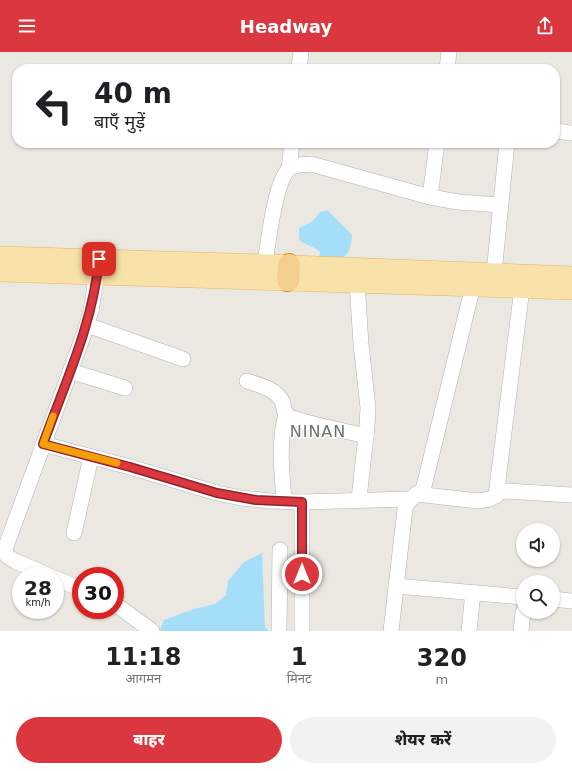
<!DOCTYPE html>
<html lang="hi">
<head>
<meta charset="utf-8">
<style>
	body { margin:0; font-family:"DejaVu Sans","Noto Sans Devanagari",sans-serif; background:#f2f2f2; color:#202124; height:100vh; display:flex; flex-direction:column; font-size:15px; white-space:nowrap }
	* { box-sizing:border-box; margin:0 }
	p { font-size:13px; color:#757577 }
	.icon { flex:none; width:22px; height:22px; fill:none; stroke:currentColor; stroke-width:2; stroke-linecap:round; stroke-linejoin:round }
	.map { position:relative; height:579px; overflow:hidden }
	.sheet { display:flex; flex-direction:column; background:#fff; flex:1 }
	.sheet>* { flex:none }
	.hud { position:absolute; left:12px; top:12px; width:548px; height:84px; border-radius:16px; box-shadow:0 1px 3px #0004; background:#fff; color:#202124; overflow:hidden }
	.controls { position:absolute; left:516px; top:471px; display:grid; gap:8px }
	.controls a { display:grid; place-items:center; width:44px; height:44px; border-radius:50%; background:#fff; box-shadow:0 1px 3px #0004; font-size:20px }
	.speed { position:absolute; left:12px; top:515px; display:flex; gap:8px; font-size:20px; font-weight:700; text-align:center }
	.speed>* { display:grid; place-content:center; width:52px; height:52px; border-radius:50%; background:#fff; box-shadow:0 1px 3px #0004; line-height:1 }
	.speed small { font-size:10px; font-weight:400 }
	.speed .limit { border:6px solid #d22; background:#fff; color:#111 }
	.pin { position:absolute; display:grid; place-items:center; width:34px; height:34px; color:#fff; margin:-17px; border-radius:8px; box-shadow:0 2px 6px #0006 }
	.me { position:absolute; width:44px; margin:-22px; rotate:0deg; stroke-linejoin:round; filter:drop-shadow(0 0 3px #0008) }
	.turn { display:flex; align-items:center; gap:14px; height:84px; padding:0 16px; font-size:18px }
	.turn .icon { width:52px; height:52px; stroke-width:2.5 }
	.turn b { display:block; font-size:28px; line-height:34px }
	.eta { display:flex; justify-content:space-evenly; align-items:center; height:68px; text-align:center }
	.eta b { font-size:24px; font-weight:800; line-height:28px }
	.action { display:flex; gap:8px; margin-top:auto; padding:8px 16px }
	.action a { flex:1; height:46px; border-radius:24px; background:#db373e; color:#fff; font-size:16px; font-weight:800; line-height:46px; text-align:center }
	.action a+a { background:#f2f2f2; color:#202124 }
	header { display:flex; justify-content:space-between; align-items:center; height:52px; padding:0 16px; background:#db373e; color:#fff; font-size:18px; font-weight:800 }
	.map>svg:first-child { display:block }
</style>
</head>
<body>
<header><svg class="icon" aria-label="menu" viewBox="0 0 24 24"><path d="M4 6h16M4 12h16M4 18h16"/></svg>Headway<svg class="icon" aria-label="share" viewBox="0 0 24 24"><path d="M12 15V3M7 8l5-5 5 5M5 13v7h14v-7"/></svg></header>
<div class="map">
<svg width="572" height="579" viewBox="0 0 572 579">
	<rect width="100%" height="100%" fill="#ebe8e1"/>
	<g fill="#a4def8">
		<path d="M 327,158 L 352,183 C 350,209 341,209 319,205 L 320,200 C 315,195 306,193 299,188 L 299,176 L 313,169 L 320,160 Z"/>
		<polygon points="262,501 265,575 269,579 161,579 160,578 164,568 194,557 215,552 226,543 228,529 244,510"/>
	</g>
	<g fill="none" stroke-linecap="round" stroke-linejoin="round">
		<defs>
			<g id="minor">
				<polyline points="299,17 301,0"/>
				<polyline points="447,17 449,0"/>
				<polyline points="555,79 572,81"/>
				<polyline points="289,117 292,91"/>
				<polyline points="430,145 437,91"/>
				<path d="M 265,212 C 268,192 275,127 290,116 C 296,112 304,113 311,112 L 430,145 L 458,150 L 500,153"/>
				<polyline points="494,221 507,91"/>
				<polyline points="357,231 361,292 368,356 367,374 359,447"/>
				<polyline points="87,273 183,307"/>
				<polyline points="70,319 125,336"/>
				<path d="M 247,329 C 259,333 276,337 282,349 C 284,353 283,360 287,363 C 296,370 351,380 366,384"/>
				<polyline points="43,392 130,415 217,441 241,446 271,449 302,450 410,447"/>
				<polyline points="416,442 478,449 490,447 501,440 506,439 572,443"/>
				<polyline points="496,444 522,236"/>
				<path d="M 284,449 C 282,420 278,391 286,362"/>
				<polyline points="74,481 91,405"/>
				<polyline points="50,524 15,509 7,504 5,497 85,279 91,259 98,213"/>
				<polyline points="55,526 81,537"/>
				<polyline points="396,534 523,545"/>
				<polyline points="553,547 572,549"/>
				<polyline points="115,552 152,579"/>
				<polyline points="279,579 280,498"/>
				<polyline points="302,579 302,450"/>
				<path d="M 391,579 L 405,457 C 409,443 420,445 424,434 L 473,234"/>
				<polyline points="469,579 473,540"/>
				<polyline points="521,579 523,560"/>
			</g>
			<g id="major">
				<polyline points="0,204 267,212 572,224"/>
				<polyline points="0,220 572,238"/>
			</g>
			<polyline id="highway" points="288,228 289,213"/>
		</defs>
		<use href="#minor" stroke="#afb2b6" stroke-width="16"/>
		<use href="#major" stroke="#e6b05f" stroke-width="20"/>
		<use href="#highway" stroke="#db8411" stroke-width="24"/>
		<use href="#minor" stroke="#fff" stroke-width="15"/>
		<use href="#major" stroke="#f8e2a9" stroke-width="19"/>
		<use href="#highway" stroke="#f4ce8f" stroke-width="22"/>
	</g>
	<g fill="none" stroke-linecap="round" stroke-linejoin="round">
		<defs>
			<path id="route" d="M 99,207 C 93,272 65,331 43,392 L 130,415 L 217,441 L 256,448 L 302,450 L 302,522"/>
		</defs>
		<use href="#route" stroke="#8e2428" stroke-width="10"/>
		<use href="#route" stroke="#db373e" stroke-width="7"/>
		<polyline stroke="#f59e0b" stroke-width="7" points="53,364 43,392 117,411"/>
	</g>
	<g text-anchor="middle" stroke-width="3" stroke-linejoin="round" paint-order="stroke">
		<g font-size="16" letter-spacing="1" fill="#6b7073" stroke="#fff">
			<text x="318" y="385">NINAN</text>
		</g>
	</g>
</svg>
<div class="controls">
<a><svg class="icon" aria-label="sound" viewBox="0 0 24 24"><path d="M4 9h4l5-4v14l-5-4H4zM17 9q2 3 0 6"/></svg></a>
<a><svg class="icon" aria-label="search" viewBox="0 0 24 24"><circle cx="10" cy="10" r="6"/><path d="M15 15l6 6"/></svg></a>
</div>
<div class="speed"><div>28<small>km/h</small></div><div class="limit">30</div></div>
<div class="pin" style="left:99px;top:207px;background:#d93025"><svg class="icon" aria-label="arrive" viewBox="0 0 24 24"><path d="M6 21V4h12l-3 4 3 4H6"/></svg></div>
<svg class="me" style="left:302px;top:522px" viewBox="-20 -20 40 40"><circle r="17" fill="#db373e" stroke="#fff" stroke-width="3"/><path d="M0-11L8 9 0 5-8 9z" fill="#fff"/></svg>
<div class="hud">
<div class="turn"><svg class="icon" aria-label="left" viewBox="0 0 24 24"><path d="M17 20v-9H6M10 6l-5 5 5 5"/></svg><div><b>40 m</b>बाएँ मुड़ें</div></div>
</div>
</div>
<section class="sheet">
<div class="eta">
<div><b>11:18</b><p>आगमन</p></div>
<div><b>1</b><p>मिनट</p></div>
<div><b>320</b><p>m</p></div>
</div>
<div class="action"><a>बाहर</a><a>शेयर करें</a></div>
</section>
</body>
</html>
